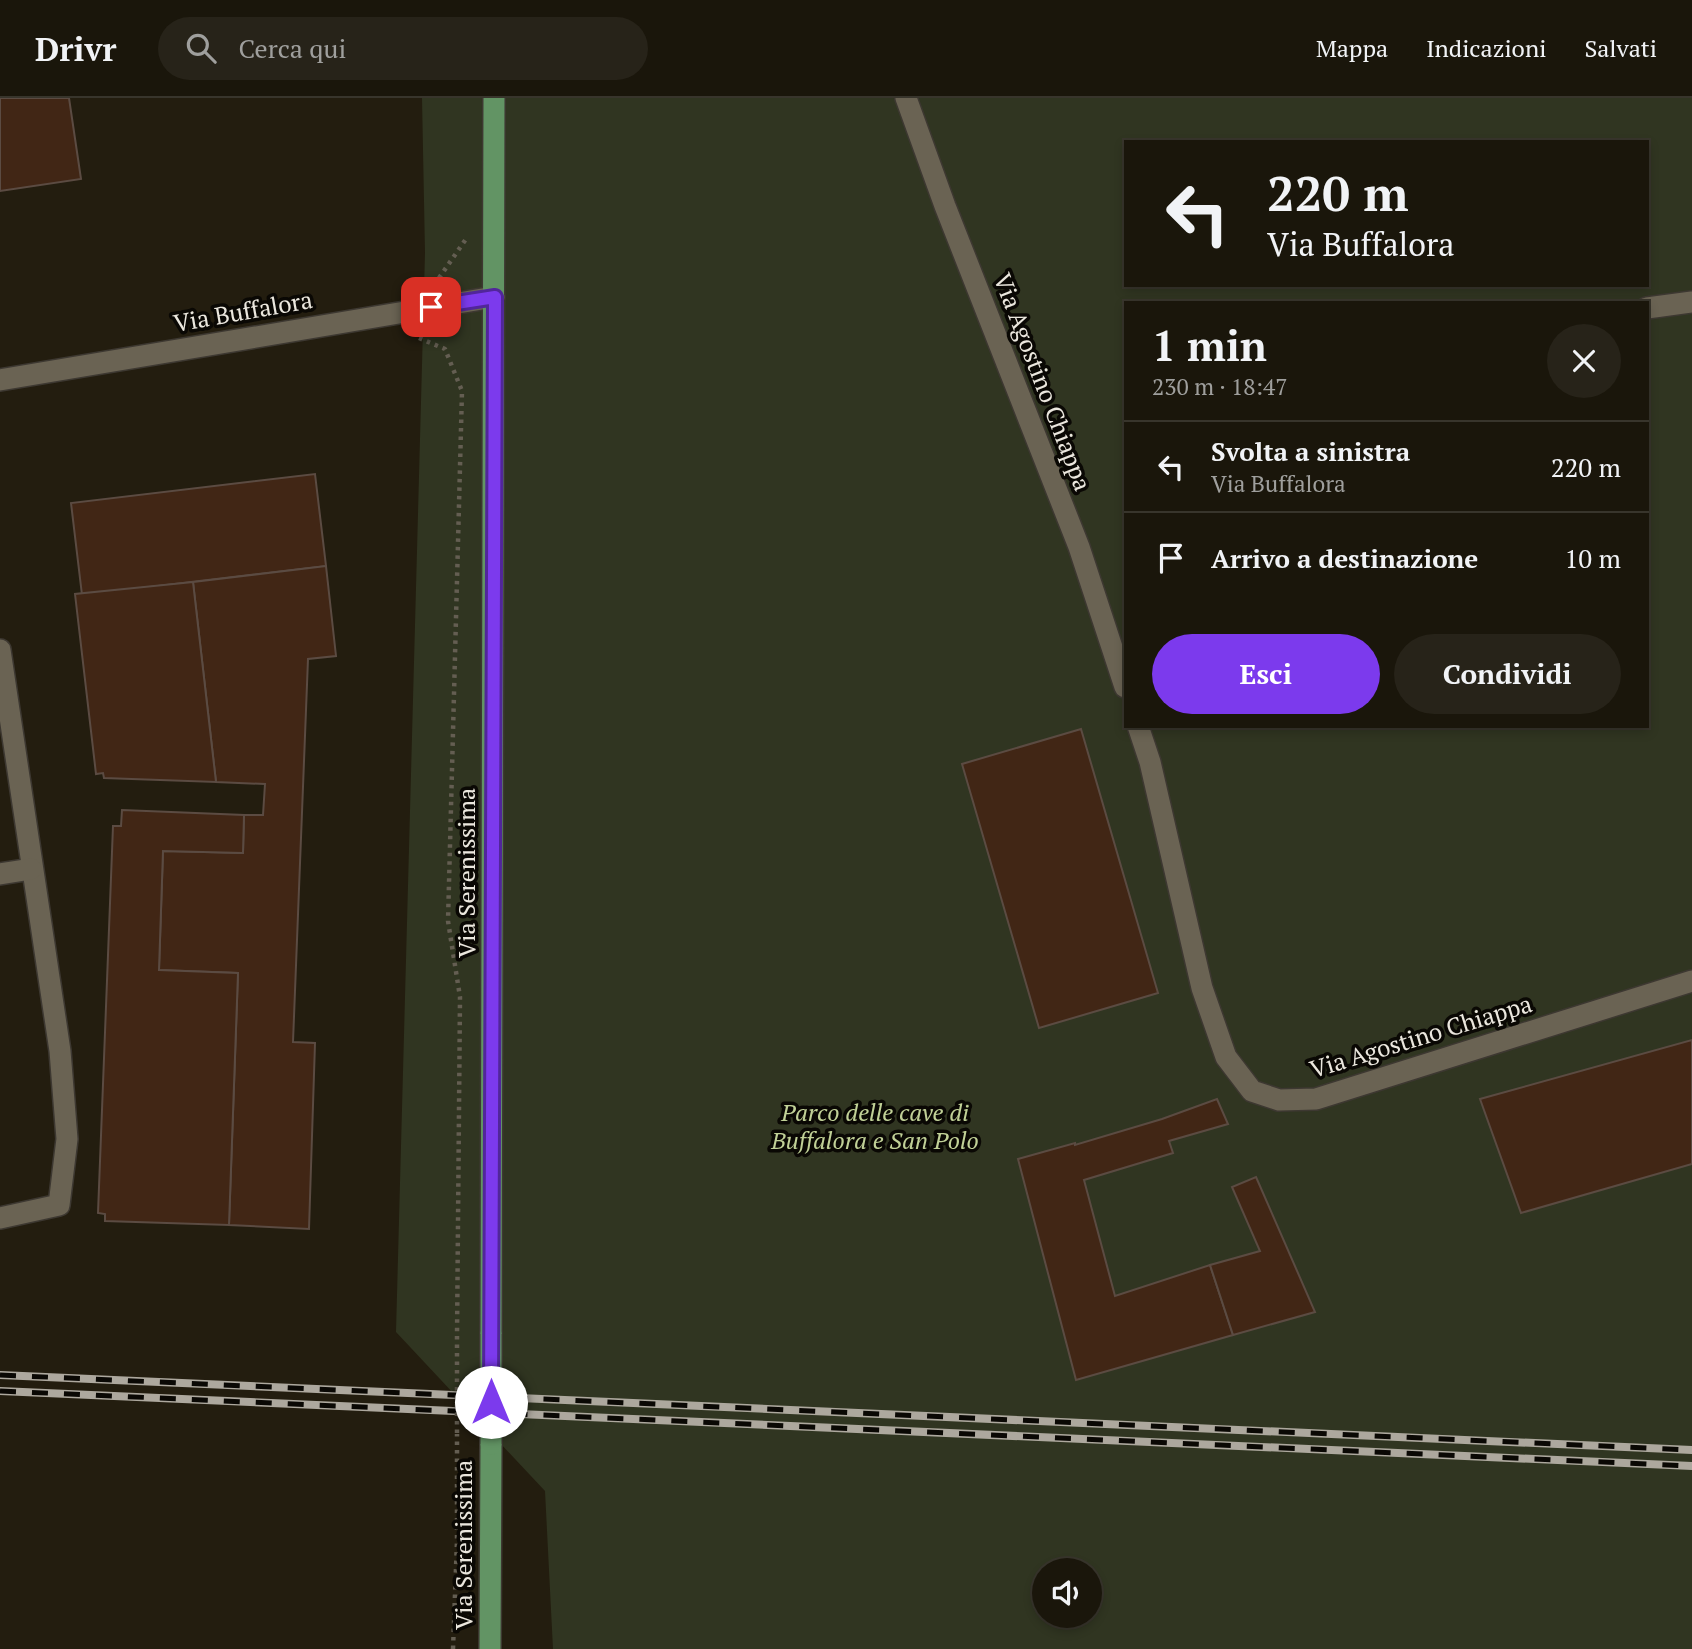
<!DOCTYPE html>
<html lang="it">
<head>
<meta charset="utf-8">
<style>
	body { margin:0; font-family:"PT Serif",serif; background:#272319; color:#f1f3f6; height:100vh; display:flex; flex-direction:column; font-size:26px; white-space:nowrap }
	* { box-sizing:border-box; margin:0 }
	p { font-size:23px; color:#9f9f9d }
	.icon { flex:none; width:38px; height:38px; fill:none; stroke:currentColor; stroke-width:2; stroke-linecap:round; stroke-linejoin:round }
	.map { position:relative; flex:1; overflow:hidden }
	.sheet { position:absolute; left:1124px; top:203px; width:525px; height:427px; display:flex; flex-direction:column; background:#1a160b; border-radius:0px; box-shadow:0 4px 10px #0003,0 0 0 2px #38352c }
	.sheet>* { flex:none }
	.banner { position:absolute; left:1124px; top:42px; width:525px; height:147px; border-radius:0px; box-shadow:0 4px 10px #0003,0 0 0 2px #38352c; background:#1a160b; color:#f1f3f6; overflow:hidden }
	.fabs { position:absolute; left:1032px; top:1460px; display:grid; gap:14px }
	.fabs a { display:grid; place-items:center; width:70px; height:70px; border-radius:50%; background:#1a160b; box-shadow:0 4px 10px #0003,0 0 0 2px #38352c; font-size:35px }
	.pin { position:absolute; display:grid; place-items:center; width:60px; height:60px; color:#fff; margin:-30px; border-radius:14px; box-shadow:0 4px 10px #0006 }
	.me { position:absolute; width:77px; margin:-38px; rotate:0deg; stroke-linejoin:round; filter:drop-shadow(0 0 5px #0008) }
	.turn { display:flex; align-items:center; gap:24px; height:147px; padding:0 28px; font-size:32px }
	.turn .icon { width:91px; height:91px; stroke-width:2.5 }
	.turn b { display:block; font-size:49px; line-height:60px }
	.round { display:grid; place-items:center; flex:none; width:74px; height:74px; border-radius:37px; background:#272319 }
	.overview { display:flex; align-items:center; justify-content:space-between; height:119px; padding:0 28px }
	h1 { font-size:42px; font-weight:800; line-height:52px }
	.cta { display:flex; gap:14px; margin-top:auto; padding:14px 28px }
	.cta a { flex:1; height:80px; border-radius:42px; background:#7c3aed; color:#fff; font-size:28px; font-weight:800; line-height:80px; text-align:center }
	.cta a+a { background:#272319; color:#f1f3f6 }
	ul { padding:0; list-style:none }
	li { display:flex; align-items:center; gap:21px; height:91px; padding:0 28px; border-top:2px solid #38352c }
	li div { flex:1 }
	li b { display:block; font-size:26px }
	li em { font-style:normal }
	header { display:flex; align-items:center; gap:42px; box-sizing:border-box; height:98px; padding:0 35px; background:#1a160b; border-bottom:2px solid #38352c }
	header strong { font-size:33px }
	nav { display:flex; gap:38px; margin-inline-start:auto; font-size:24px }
	.search { width:490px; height:63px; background:#272319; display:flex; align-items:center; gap:18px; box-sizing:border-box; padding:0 24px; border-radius:38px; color:#9f9f9d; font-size:26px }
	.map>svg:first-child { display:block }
</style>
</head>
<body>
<header>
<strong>Drivr</strong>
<div class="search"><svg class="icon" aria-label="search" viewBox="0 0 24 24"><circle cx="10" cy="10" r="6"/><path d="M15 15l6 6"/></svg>Cerca qui</div>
<nav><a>Mappa</a><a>Indicazioni</a><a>Salvati</a></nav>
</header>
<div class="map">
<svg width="1692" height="1551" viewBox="0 0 1692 1551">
	<rect width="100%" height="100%" fill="#231d0f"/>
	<path fill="#303521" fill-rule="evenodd" d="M 422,0 L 1692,0 L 1692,1551 L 553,1551 L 545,1393 L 396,1234 L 425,155 ZM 1125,44 L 1647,44 L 1647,187 L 1125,187 ZM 1125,205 L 1647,205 L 1647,628 L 1125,628 ZM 1045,1472 L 1090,1472 L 1090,1517 L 1045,1517 Z"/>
	<g fill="#412615" stroke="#5b4b42" stroke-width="2">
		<polygon points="0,0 69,0 81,81 0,93"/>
		<polygon points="315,376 326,468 82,497 71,405"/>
		<polygon points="326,468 336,558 308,561 293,944 315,945 309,1131 229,1127 238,875 159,872 163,753 243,755 244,717 263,717 265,686 216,684 193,484"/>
		<polygon points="193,484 216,684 104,680 103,675 96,676 75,496"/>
		<polygon points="1081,631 1158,895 1039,930 962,666"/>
		<polygon points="122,712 244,717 243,755 163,753 159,872 238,875 229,1127 105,1123 105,1116 98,1115 113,728 121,728"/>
		<polygon points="1692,942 1692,1066 1521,1115 1480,1001"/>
		<polygon points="1217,1001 1228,1026 1169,1043 1173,1055 1084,1082 1115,1198 1210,1167 1233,1237 1076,1282 1018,1061 1075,1045 1075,1047 1162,1021"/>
		<polygon points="1256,1079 1315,1214 1233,1237 1210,1167 1260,1153 1232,1089"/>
	</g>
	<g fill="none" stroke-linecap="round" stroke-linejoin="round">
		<defs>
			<g id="minor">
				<polyline points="906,0 945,108 1079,449 1125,589"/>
				<polyline points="1647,210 1692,204"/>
				<polyline points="0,282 494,199"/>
				<polyline points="0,552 60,953 67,1041 59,1107 0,1120"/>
				<polyline points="1138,628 1150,664 1202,890 1226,959 1252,993 1279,1002 1316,1001 1692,883"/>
				<polyline points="0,776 31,771"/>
			</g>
			<g id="major">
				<polyline points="491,1236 494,0"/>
				<polyline points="490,1551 491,1346"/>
			</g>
		</defs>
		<use href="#minor" stroke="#3d3831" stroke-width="24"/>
		<use href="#major" stroke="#3d3831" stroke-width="24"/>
		<g stroke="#645e52" stroke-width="4.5" stroke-dasharray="3.5 5" stroke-linecap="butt">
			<polyline points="439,180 466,141"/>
			<polyline points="419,240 445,251 462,293 448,823 460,899 457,1238"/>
			<polyline points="453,1551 457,1443 457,1336"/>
		</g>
		<use href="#minor" stroke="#6a6353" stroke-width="21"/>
		<use href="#major" stroke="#629464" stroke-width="21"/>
		<defs>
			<g id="rail">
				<polyline points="0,1277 1692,1352"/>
				<polyline points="0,1293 1692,1368"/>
			</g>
		</defs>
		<use href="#rail" stroke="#ada89e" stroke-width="8"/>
		<use href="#rail" stroke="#0a0804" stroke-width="5" stroke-dasharray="16" stroke-linecap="butt"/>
		<defs>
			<polyline id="major-bridge" points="491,1346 491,1236"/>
		</defs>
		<use href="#major-bridge" stroke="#3d3831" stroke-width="24" stroke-linecap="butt"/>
		<polyline stroke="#645e52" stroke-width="4.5" stroke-dasharray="3.5 5" stroke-linecap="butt" points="457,1238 457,1336"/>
		<use href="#major-bridge" stroke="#629464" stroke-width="21"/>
	</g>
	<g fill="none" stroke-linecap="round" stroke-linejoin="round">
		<defs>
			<polyline id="route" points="431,209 495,199 491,1304"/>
		</defs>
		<use href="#route" stroke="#51269a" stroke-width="18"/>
		<use href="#route" stroke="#7c3aed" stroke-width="12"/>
	</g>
	<g text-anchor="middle" stroke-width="7" stroke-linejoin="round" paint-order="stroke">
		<g font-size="24" fill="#ebe7de" stroke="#0a0804">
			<text transform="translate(243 214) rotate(-10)" y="8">Via Buffalora</text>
			<text transform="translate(1042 284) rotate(69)" y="8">Via Agostino Chiappa</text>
			<text transform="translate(467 775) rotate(-90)" y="8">Via Serenissima</text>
			<text transform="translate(1421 939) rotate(-17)" y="8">Via Agostino Chiappa</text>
			<text transform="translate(464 1447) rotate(-90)" y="8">Via Serenissima</text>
		</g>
		<g font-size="24" font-style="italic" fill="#c1d197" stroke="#0a0804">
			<text x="875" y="1023">Parco delle cave di<tspan x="875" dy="28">Buffalora e San Polo</tspan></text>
		</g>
	</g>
</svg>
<div class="fabs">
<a><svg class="icon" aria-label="sound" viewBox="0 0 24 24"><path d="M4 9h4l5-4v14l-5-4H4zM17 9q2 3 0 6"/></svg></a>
</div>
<div class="pin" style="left:431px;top:209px;background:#d93025"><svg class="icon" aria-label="arrive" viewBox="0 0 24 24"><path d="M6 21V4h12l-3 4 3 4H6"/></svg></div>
<svg class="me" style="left:491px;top:1304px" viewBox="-20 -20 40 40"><circle r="19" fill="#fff"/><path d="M0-13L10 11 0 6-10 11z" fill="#7c3aed"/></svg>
<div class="banner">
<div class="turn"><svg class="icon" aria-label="left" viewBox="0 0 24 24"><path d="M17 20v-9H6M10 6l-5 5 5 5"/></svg><div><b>220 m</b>Via Buffalora</div></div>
</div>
<section class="sheet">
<div class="overview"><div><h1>1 min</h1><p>230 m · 18:47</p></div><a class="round"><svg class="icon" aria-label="close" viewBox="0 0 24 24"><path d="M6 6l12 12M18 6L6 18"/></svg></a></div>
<ul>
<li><svg class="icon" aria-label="left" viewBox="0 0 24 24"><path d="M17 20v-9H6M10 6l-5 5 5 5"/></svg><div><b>Svolta a sinistra</b><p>Via Buffalora</p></div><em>220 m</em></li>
<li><svg class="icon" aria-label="arrive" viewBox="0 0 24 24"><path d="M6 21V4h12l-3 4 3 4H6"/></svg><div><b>Arrivo a destinazione</b></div><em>10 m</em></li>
</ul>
<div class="cta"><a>Esci</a><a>Condividi</a></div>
</section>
</div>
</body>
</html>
